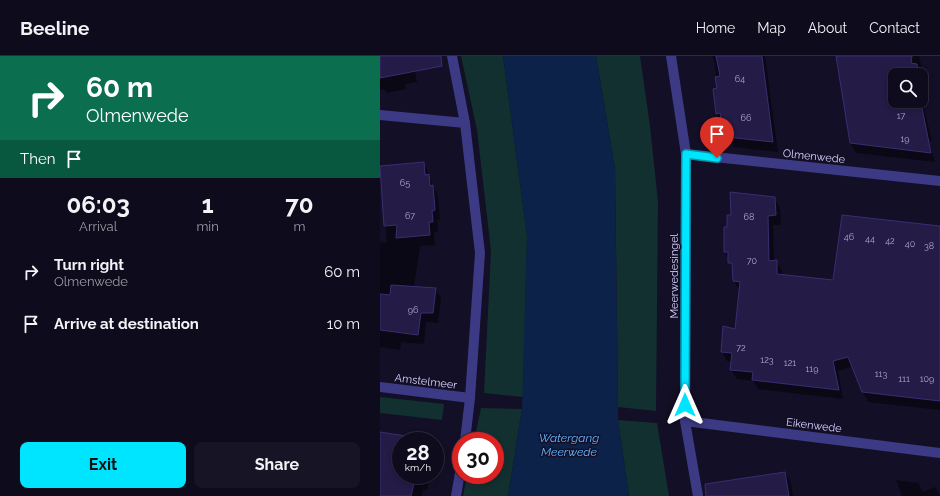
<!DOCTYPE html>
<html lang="en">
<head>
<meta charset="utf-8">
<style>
	body { margin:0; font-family:Raleway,sans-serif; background:#171425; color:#f1f3f6; height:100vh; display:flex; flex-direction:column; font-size:15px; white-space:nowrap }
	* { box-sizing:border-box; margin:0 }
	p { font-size:13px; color:#9b9ba3 }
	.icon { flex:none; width:22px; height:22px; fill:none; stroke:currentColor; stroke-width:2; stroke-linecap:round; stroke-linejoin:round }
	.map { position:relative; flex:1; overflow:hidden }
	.sheet { display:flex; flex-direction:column; background:#0e0b1c; width:380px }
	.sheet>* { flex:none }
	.banner { background:#0b6e4f; color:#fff; overflow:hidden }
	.buttons { position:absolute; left:508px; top:12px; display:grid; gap:8px }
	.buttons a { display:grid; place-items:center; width:40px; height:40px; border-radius:8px; background:#0e0b1c; box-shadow:0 2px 6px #0003,0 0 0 1px #2e2b3b; font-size:20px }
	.speed { position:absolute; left:12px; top:376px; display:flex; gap:8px; font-size:20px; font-weight:700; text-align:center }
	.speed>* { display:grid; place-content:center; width:52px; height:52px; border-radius:50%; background:#0e0b1c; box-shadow:0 2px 6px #0003,0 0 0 1px #2e2b3b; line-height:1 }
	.speed small { font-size:10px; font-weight:400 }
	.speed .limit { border:6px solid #d22; background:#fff; color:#111 }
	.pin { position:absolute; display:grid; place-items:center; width:34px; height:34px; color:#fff; margin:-41px -17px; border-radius:50% 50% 50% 0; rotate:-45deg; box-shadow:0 0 4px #0007 }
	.pin .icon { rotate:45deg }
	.me { position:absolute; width:44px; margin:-22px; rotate:0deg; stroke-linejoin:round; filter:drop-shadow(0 0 3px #0008) }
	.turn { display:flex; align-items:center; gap:14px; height:84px; padding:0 20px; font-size:18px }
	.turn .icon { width:52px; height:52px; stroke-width:2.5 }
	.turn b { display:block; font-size:28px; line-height:34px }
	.then { display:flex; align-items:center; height:38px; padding:0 20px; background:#0003; gap:8px; font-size:15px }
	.eta { display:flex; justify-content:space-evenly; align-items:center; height:68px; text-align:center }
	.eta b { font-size:24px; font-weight:700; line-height:28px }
	.cta { display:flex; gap:8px; margin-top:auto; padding:8px 20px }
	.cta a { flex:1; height:46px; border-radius:8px; background:#00e5ff; color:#111; font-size:16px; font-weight:700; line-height:46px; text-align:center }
	.cta a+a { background:#171425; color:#f1f3f6 }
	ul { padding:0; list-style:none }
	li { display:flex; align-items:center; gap:12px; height:52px; padding:0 20px }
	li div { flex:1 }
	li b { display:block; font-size:15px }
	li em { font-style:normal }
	header { display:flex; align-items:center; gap:24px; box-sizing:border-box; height:56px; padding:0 20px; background:#0e0b1c; border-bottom:1px solid #2e2b3b }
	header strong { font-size:19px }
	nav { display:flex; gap:22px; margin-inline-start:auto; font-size:14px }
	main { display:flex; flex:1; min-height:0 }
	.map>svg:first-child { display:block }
</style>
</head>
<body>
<header>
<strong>Beeline</strong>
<nav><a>Home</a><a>Map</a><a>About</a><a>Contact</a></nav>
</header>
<main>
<section class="sheet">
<div class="banner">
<div class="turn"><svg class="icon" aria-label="right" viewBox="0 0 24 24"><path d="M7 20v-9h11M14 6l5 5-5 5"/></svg><div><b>60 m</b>Olmenwede</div></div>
<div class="then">Then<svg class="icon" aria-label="arrive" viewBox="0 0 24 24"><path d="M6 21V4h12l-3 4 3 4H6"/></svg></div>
</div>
<div class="eta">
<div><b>06:03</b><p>Arrival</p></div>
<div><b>1</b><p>min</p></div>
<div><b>70</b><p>m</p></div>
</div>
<ul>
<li><svg class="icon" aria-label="right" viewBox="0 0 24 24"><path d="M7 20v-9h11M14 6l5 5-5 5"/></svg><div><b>Turn right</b><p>Olmenwede</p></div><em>60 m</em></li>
<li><svg class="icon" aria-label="arrive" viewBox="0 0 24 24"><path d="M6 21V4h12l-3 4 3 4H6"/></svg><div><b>Arrive at destination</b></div><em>10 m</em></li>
</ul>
<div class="cta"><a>Exit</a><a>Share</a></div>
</section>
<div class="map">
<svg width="560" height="440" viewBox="0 0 560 440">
	<rect width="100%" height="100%" fill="#130f26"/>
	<g fill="#12302f">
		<polygon points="81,0 123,0 147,180 143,341 104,337 111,195 97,74"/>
		<polygon points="216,0 260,0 270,70 278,146 276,355 238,351 235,113"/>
		<polygon points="0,341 64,348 62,364 0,357"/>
		<polygon points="101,352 142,353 128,440 83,440 87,419 115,419 115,385 94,385"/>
		<polygon points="238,364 277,367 289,440 249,440"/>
	</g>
	<polygon fill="#0c2248" points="123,0 216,0 235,113 238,351 238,364 249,440 128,440 142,353 147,180"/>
	<g fill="#0007">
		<polygon points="0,0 32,0 37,26 25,28 26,33 7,37 4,33 0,34"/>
		<polygon points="332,0 385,0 398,96 354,91 337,57 338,33 334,4"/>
		<polygon points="455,0 539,0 548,40 541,39 541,19 515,19 515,45 541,45 541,41 552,85 549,85 555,106 476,97 470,87 457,1"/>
		<polygon points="43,107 49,117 49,121 58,140 60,164 57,164 58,176 54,176 55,189 40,190 34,231 55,232 61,242 58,267 46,266 44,288 21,286 20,294 0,291 0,186 7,187 0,111"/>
		<polygon points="394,142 400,152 401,169 393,169 394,205 396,205 402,215 402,219 454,225 560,171 560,354 488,346 483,336 473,310 458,315 463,343 378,333 373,325 357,323 351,314 352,306 347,305 342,296 355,274 360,235 354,225 354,214 345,196 348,172"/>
		<polygon points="0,377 32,382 34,385 21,385 21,419 50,419 47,434 43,434 42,440 0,440"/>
		<polygon points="405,417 411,427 413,440 360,440"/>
		<polygon points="516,424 538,427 543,436 555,431 560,440 522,440"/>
	</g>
	<g fill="#241b47" stroke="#3b2d73">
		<polygon points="0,0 61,0 62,10 0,22"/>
		<polygon points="336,0 382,0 393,86 347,81 345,68 342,68 340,57 336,58 333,33 337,32 335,21 340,20"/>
		<polygon points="456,0 532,0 531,7 537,8 539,19 515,19 515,45 538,45 538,52 542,52 551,97 470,87"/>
		<polygon points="44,106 45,119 49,118 50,130 53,129 55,154 52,155 53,166 49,166 50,179 16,182 17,169 4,170 0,110"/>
		<polygon points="350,136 395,141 396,159 388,160 389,205 397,204 397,218 453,224 462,159 560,170 560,345 482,336 468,301 453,305 459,334 372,324 373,316 350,314 352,297 341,296 343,270 355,273 360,226 353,225 352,207 348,207 348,196 344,196 344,171 347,171 347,159 351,159"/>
		<polygon points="11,229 56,232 53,257 41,257 38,279 0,274 0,238 10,239"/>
		<polygon points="0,376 33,381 32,385 21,385 21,419 36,419 31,440 0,440"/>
		<polygon points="405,416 409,440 326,440 325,428"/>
	</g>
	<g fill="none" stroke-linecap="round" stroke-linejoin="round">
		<g stroke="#3d3a85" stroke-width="10">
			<polyline points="72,0 85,67 100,197 90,342 85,385"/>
			<polyline points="291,0 306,98 305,365 318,440"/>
			<polyline points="0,59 85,67"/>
			<polyline points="306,98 560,125"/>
			<polyline points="0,331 90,342"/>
			<polyline points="305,365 560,397"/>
			<polyline points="76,440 81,411"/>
		</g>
	</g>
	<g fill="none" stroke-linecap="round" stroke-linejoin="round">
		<defs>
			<polyline id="route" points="305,349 306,98 337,102"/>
		</defs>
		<use href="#route" stroke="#0095a6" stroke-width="10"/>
		<use href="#route" stroke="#00e5ff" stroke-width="7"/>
	</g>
	<g text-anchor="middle" stroke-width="3" stroke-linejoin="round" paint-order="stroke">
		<g font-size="9" fill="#aca6d1">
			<text x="360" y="26">64</text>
			<text x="521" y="63">17</text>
			<text x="366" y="65">66</text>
			<text x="525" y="86">19</text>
			<text x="25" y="130">65</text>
			<text x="30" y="163">67</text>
			<text x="369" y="164">68</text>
			<text x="469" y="184">46</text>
			<text x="490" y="186">44</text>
			<text x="510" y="188">42</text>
			<text x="530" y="191">40</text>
			<text x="549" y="193">38</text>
			<text x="372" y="208">70</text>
			<text x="33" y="257">96</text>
			<text x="361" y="295">72</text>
			<text x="387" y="307">123</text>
			<text x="410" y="310">121</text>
			<text x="432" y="316">119</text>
			<text x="501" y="321">113</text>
			<text x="524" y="326">111</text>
			<text x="547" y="326">109</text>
		</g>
		<g font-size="11" fill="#d9d4ff" stroke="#130f26">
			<text transform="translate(434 100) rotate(6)" y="4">Olmenwede</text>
			<text transform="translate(294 220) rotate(-90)" y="4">Meerwedesingel</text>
			<text transform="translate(46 325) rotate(7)" y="4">Amstelmeer</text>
			<text transform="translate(434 369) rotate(7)" y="4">Eikenwede</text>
		</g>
		<g font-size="12" font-style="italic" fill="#62b6ff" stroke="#130f26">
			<text x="189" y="386">Watergang<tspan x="189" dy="14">Meerwede</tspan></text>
		</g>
	</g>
</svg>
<div class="buttons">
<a><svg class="icon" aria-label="search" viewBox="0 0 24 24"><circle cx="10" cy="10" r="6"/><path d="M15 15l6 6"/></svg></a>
</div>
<div class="speed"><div>28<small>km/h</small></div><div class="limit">30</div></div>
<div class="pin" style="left:337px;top:102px;background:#d93025"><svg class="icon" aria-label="arrive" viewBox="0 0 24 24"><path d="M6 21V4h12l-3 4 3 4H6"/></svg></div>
<svg class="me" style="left:305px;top:349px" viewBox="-20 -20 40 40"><path d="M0-17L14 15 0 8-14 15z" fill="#00e5ff" stroke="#fff" stroke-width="4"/></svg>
</div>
</main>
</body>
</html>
